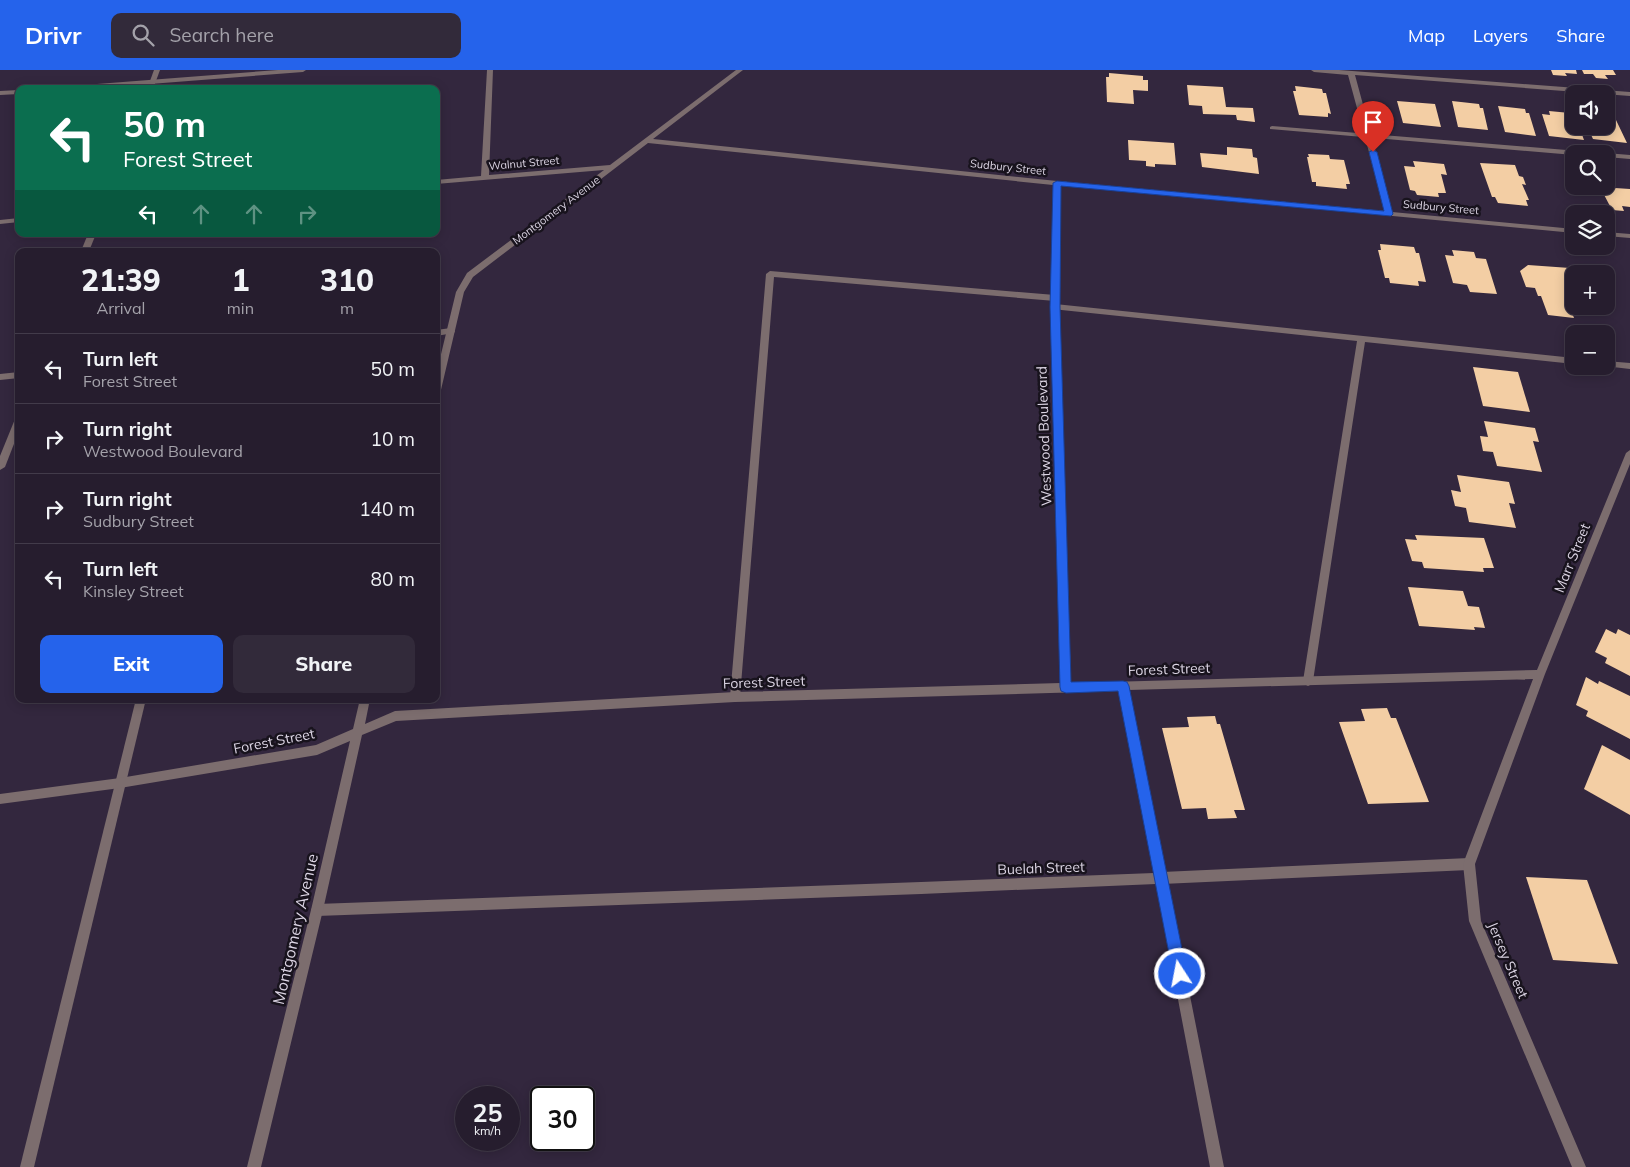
<!DOCTYPE html>
<html lang="en">
<head>
<meta charset="utf-8">
<style>
	body { margin:0; font-family:Mulish,sans-serif; background:#322a3a; color:#f1f3f6; height:100vh; display:flex; flex-direction:column; font-size:19px; white-space:nowrap }
	* { box-sizing:border-box; margin:0 }
	p { font-size:16px; color:#a4a2aa }
	.icon { flex:none; width:28px; height:28px; fill:none; stroke:currentColor; stroke-width:2; stroke-linecap:round; stroke-linejoin:round }
	.map { position:relative; flex:1; overflow:hidden }
	.details { position:absolute; left:15px; top:178px; width:425px; height:455px; display:flex; flex-direction:column; background:#261d2e; border-radius:10px; box-shadow:0 2px 12px #0003,0 0 0 1px #423b4a }
	.details>* { flex:none }
	.banner { position:absolute; left:15px; top:15px; width:425px; height:152px; border-radius:10px; box-shadow:0 2px 12px #0003,0 0 0 1px #423b4a; background:#0b6e4f; color:#fff; overflow:hidden }
	.buttons { position:absolute; left:1565px; top:15px; display:grid; gap:10px }
	.buttons a { display:grid; place-items:center; width:50px; height:50px; border-radius:10px; background:#261d2e; box-shadow:0 2px 12px #0003,0 0 0 1px #423b4a; font-size:25px }
	.speed { position:absolute; left:455px; top:1016px; display:flex; gap:10px; font-size:25px; font-weight:700; text-align:center }
	.speed>* { display:grid; place-content:center; width:65px; height:65px; border-radius:50%; background:#261d2e; box-shadow:0 2px 12px #0003,0 0 0 1px #423b4a; line-height:1 }
	.speed small { font-size:12px; font-weight:400 }
	.speed .limit { border:2px solid #111; border-radius:8px; background:#fff; color:#111 }
	.pin { position:absolute; display:grid; place-items:center; width:42px; height:42px; color:#fff; margin:-51px -21px; border-radius:50% 50% 50% 0; rotate:-45deg; box-shadow:0 0 5px #0007 }
	.pin .icon { rotate:45deg }
	.me { position:absolute; width:55px; margin:-28px; rotate:349deg; stroke-linejoin:round; filter:drop-shadow(0 0 4px #0008) }
	.turn { display:flex; align-items:center; gap:18px; height:105px; padding:0 25px; font-size:22px }
	.turn .icon { width:65px; height:65px; stroke-width:2.5 }
	.turn b { display:block; font-size:35px; line-height:42px }
	.lanes { display:flex; align-items:center; height:48px; padding:0 25px; background:#0003; justify-content:center; gap:25px; direction:ltr }
	.lanes .off { opacity:.35 }
	.eta { display:flex; justify-content:space-evenly; align-items:center; height:85px; text-align:center }
	.eta b { font-size:30px; font-weight:800; line-height:35px }
	.button { display:flex; gap:10px; margin-top:auto; padding:10px 25px }
	.button a { flex:1; height:58px; border-radius:10px; background:#2563eb; color:#fff; font-size:20px; font-weight:800; line-height:58px; text-align:center }
	.button a+a { background:#322a3a; color:#f1f3f6 }
	ul { padding:0; list-style:none }
	li { display:flex; align-items:center; gap:15px; height:70px; padding:0 25px; border-top:1px solid #423b4a }
	li div { flex:1 }
	li b { display:block; font-size:19px }
	li em { font-style:normal }
	header { display:flex; align-items:center; gap:30px; box-sizing:border-box; height:70px; padding:0 25px; background:#2563eb; color:#fff }
	header strong { font-size:24px }
	nav { display:flex; gap:28px; margin-inline-start:auto; font-size:18px }
	.search { width:350px; height:45px; background:#322a3a; display:flex; align-items:center; gap:12px; box-sizing:border-box; padding:0 18px; border-radius:10px; color:#a4a2aa; font-size:19px }
	.map>svg:first-child { display:block }
</style>
</head>
<body>
<header>
<strong>Drivr</strong>
<div class="search"><svg class="icon" aria-label="search" viewBox="0 0 24 24"><circle cx="10" cy="10" r="6"/><path d="M15 15l6 6"/></svg>Search here</div>
<nav><a>Map</a><a>Layers</a><a>Share</a></nav>
</header>
<div class="map">
<svg width="1630" height="1097" viewBox="0 0 1630 1097">
	<rect width="100%" height="100%" fill="#33273e"/>
	<g fill="#f3cea4">
		<polygon points="1551,0 1576,0 1577,4 1565,3 1567,6 1553,5"/>
		<polygon points="1582,0 1613,0 1616,5 1605,5 1608,9 1596,8 1593,4 1584,4"/>
		<polygon points="1109,3 1143,6 1143,10 1148,10 1148,21 1133,20 1134,34 1107,32 1106,7 1109,7"/>
		<polygon points="1187,15 1223,17 1226,37 1253,38 1255,52 1237,50 1236,45 1203,44 1202,36 1189,35"/>
		<polygon points="1295,16 1322,19 1323,23 1326,23 1331,44 1328,43 1328,47 1299,45 1293,21 1296,21"/>
		<polygon points="1397,31 1435,34 1441,57 1403,53"/>
		<polygon points="1452,31 1479,34 1480,38 1483,38 1488,60 1458,57"/>
		<polygon points="1498,36 1525,39 1526,43 1529,43 1536,66 1505,62"/>
		<polygon points="1549,41 1570,43 1571,46 1574,47 1574,56 1579,56 1584,70 1549,66 1542,44 1550,45"/>
		<polygon points="1606,46 1613,47 1616,50 1627,73 1593,69 1587,56 1606,56"/>
		<polygon points="1128,70 1174,73 1176,95 1155,94 1155,97 1146,96 1146,91 1129,90"/>
		<polygon points="1227,77 1252,79 1253,87 1257,88 1259,104 1202,97 1200,83 1227,85"/>
		<polygon points="1308,84 1329,85 1330,89 1344,90 1350,114 1346,114 1347,119 1316,116 1316,112 1312,112 1307,87 1309,87"/>
		<polygon points="1413,91 1444,94 1447,105 1441,104 1446,123 1438,123 1439,127 1417,125 1415,121 1410,120 1404,96 1415,97"/>
		<polygon points="1480,93 1515,95 1519,106 1523,107 1526,115 1522,114 1529,130 1526,130 1528,136 1498,133 1495,127 1492,127"/>
		<polygon points="1600,117 1630,119 1630,137 1622,136 1624,141 1612,140"/>
		<polygon points="1380,174 1414,177 1416,183 1419,183 1426,212 1418,211 1419,216 1390,213 1389,208 1385,208 1378,180 1381,180"/>
		<polygon points="1452,180 1474,182 1476,188 1486,189 1497,224 1470,222 1467,215 1453,213 1445,185 1454,186"/>
		<polygon points="1528,195 1570,198 1574,206 1574,236 1587,236 1589,241 1571,240 1574,248 1548,245 1541,226 1538,226 1535,218 1526,217 1520,201"/>
		<polygon points="1473,297 1518,302 1530,342 1483,336"/>
		<polygon points="1484,351 1535,358 1539,372 1533,371 1542,402 1497,396 1493,382 1483,381 1480,366 1488,367"/>
		<polygon points="1457,405 1509,412 1515,434 1509,433 1516,458 1469,452 1466,438 1455,436 1451,420 1461,422"/>
		<polygon points="1415,465 1484,468 1494,498 1483,498 1484,502 1424,498 1422,492 1412,491 1405,469 1417,470"/>
		<polygon points="1408,517 1463,521 1468,536 1479,537 1485,558 1474,557 1475,560 1419,556"/>
		<polygon points="1606,559 1616,564 1618,559 1630,565 1630,606 1605,593 1607,588 1595,582"/>
		<polygon points="1586,607 1598,614 1599,611 1630,626 1630,669 1586,646 1588,641 1576,635"/>
		<polygon points="1387,638 1391,648 1396,648 1429,732 1368,734 1339,652 1365,651 1361,639"/>
		<polygon points="1215,646 1217,654 1220,654 1245,740 1234,740 1237,748 1208,749 1206,738 1182,739 1162,658 1189,657 1187,647"/>
		<polygon points="1602,675 1630,690 1630,745 1584,719"/>
		<polygon points="1526,807 1587,810 1618,894 1553,890"/>
	</g>
	<g fill="none" stroke-linecap="round" stroke-linejoin="round">
		<g fill="#7c6d6e" fill-rule="evenodd">
			<polygon points="278,0 306,0 303,2 86,19 55,19 58,17"/>
			<polygon points="19,20 19,24 0,25 0,21"/>
			<polygon points="1272,56 1591,82 1594,84 1574,85 1270,59 1270,57"/>
			<polygon points="1606,83 1630,85 1630,89 1606,87 1606,84 1603,84"/>
			<polygon points="770,201 1055,225 1059,228 1055,231 774,207 740,627 739,630 735,632 731,630 730,627 766,204"/>
			<polygon points="1055,234 1574,288 1574,294 1365,272 1313,611 1312,614 1308,616 1304,614 1303,611 1357,271 1052,239 1052,235"/>
			<polygon points="451,258 455,261 454,263 436,266 436,260"/>
			<polygon points="1606,291 1630,293 1630,299 1604,296 1606,296"/>
			<polygon points="19,302 19,308 0,310 0,304"/>
			<polygon points="136,629 146,629 34,1097 20,1097"/>
			<polygon points="1469,788 1473,790 1475,794 1473,798 1469,800 1162,814 1158,812 1156,808 1158,804 1162,802"/>
			<polygon points="921,812 925,814 927,818 925,822 921,824 317,846 313,844 311,840 313,836 317,834"/>
		</g>
		<g fill="#7c6d6e" fill-rule="evenodd">
			<polygon points="154,0 160,0 153,19 147,19"/>
			<polygon points="487,0 493,0 489,105 610,95 736,0 743,0 653,69 1057,111 1385,141 1348,5 1314,2 1311,0 1339,0 1630,22 1630,26 1355,5 1392,142 1574,159 1574,163 1061,115 1059,237 1071,613 1537,600 1626,383 1630,380 1630,394 1545,604 1475,794 1481,851 1586,1097 1572,1097 1469,851 1463,794 1533,609 1129,620 1166,804 1168,808 1167,810 1224,1097 1210,1097 1156,814 921,824 917,822 915,818 917,814 921,812 1154,803 1119,621 735,632 396,651 362,665 323,840 261,1097 247,1097 311,840 350,671 317,685 120,718 0,734 0,724 120,708 316,675 353,659 360,629 370,629 365,654 395,641 735,622 1061,613 1051,237 1053,115 648,73 473,207 464,222 440,324 436,327 436,305 456,222 467,203 604,100 436,114 436,110 481,106"/>
			<polygon points="19,148 19,152 0,154 0,150"/>
			<polygon points="1606,162 1630,164 1630,168 1606,166"/>
			<polygon points="88,164 96,164 89,181 81,181"/>
			<polygon points="19,346 19,361 5,397 0,400 0,386 15,349"/>
		</g>
	</g>
	<polygon fill="#2563eb" stroke="#184099" points="1373,80 1377,82 1393,144 1391,146 1061,116 1060,237 1071,612 1123,611 1127,612 1129,616 1187,904 1185,909 1180,912 1175,909 1173,904 1118,621 1066,623 1061,621 1060,617 1050,237 1053,113 1057,111 1384,141 1369,82"/>
	<g text-anchor="middle" stroke-width="5" stroke-linejoin="round" paint-order="stroke">
		<g font-size="11" fill="#dcd5e4" stroke="#18131d">
			<text transform="translate(524 93) rotate(-5)" y="4">Walnut Street</text>
			<text transform="translate(1008 97) rotate(6)" y="4">Sudbury Street</text>
			<text transform="translate(1441 137) rotate(5)" y="4">Sudbury Street</text>
			<text transform="translate(556 140) rotate(-37)" y="4">Montgomery Avenue</text>
		</g>
		<g font-size="14" fill="#dcd5e4" stroke="#18131d">
			<text transform="translate(1044 366) rotate(-92)" y="5">Westwood Boulevard</text>
			<text transform="translate(1572 488) rotate(-68)" y="5">Marr Street</text>
			<text transform="translate(1169 599) rotate(-2)" y="5">Forest Street</text>
			<text transform="translate(764 612) rotate(-2)" y="5">Forest Street</text>
			<text transform="translate(274 671) rotate(-11)" y="5">Forest Street</text>
			<text transform="translate(1041 798) rotate(-2)" y="5">Buelah Street</text>
			<text transform="translate(1508 890) rotate(67)" y="5">Jersey Street</text>
		</g>
		<g font-size="16" fill="#dcd5e4" stroke="#18131d">
			<text transform="translate(295 859) rotate(-77)" y="6">Montgomery Avenue</text>
		</g>
	</g>
</svg>
<div class="buttons">
<a><svg class="icon" aria-label="sound" viewBox="0 0 24 24"><path d="M4 9h4l5-4v14l-5-4H4zM17 9q2 3 0 6"/></svg></a>
<a><svg class="icon" aria-label="search" viewBox="0 0 24 24"><circle cx="10" cy="10" r="6"/><path d="M15 15l6 6"/></svg></a>
<a><svg class="icon" aria-label="layers" viewBox="0 0 24 24"><path d="M12 4l9 5-9 5-9-5zM3 14l9 5 9-5"/></svg></a>
<a>+</a>
<a>−</a>
</div>
<div class="speed"><div>25<small>km/h</small></div><div class="limit">30</div></div>
<div class="pin" style="left:1373px;top:82px;background:#d93025"><svg class="icon" aria-label="arrive" viewBox="0 0 24 24"><path d="M6 21V4h12l-3 4 3 4H6"/></svg></div>
<svg class="me" style="left:1180px;top:904px" viewBox="-20 -20 40 40"><circle r="17" fill="#2563eb" stroke="#fff" stroke-width="3"/><path d="M0-11L8 9 0 5-8 9z" fill="#fff"/></svg>
<div class="banner">
<div class="turn"><svg class="icon" aria-label="left" viewBox="0 0 24 24"><path d="M17 20v-9H6M10 6l-5 5 5 5"/></svg><div><b>50 m</b>Forest Street</div></div>
<div class="lanes"><svg class="icon" aria-label="left" viewBox="0 0 24 24"><path d="M17 20v-9H6M10 6l-5 5 5 5"/></svg><svg class="icon off" aria-label="ahead" viewBox="0 0 24 24"><path d="M12 20V5M6 11l6-6 6 6"/></svg><svg class="icon off" aria-label="ahead" viewBox="0 0 24 24"><path d="M12 20V5M6 11l6-6 6 6"/></svg><svg class="icon off" aria-label="right" viewBox="0 0 24 24"><path d="M7 20v-9h11M14 6l5 5-5 5"/></svg></div>
</div>
<section class="details">
<div class="eta">
<div><b>21:39</b><p>Arrival</p></div>
<div><b>1</b><p>min</p></div>
<div><b>310</b><p>m</p></div>
</div>
<ul>
<li><svg class="icon" aria-label="left" viewBox="0 0 24 24"><path d="M17 20v-9H6M10 6l-5 5 5 5"/></svg><div><b>Turn left</b><p>Forest Street</p></div><em>50 m</em></li>
<li><svg class="icon" aria-label="right" viewBox="0 0 24 24"><path d="M7 20v-9h11M14 6l5 5-5 5"/></svg><div><b>Turn right</b><p>Westwood Boulevard</p></div><em>10 m</em></li>
<li><svg class="icon" aria-label="right" viewBox="0 0 24 24"><path d="M7 20v-9h11M14 6l5 5-5 5"/></svg><div><b>Turn right</b><p>Sudbury Street</p></div><em>140 m</em></li>
<li><svg class="icon" aria-label="left" viewBox="0 0 24 24"><path d="M17 20v-9H6M10 6l-5 5 5 5"/></svg><div><b>Turn left</b><p>Kinsley Street</p></div><em>80 m</em></li>
</ul>
<div class="button"><a>Exit</a><a>Share</a></div>
</section>
</div>
</body>
</html>
